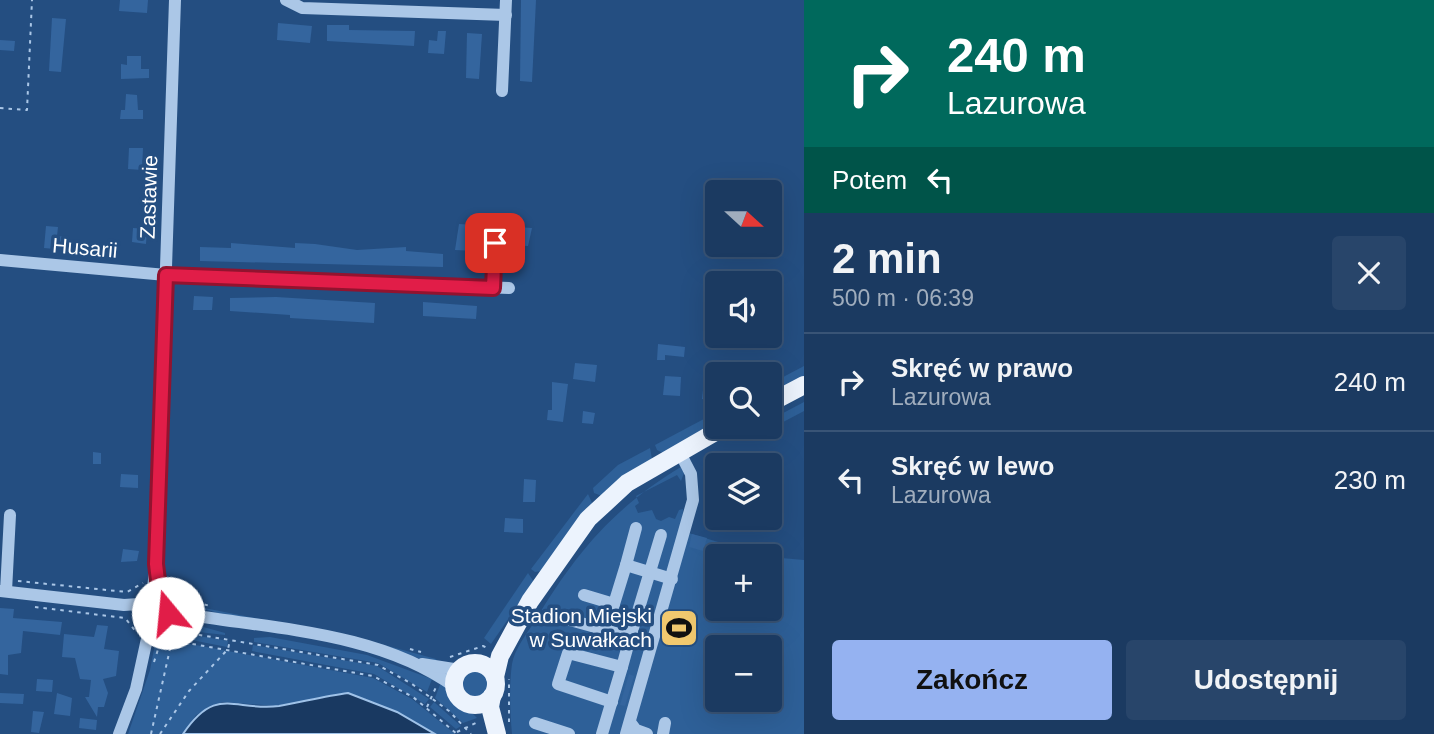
<!DOCTYPE html>
<html lang="pl">
<head>
<meta charset="utf-8">
<style>
	body { margin:0; font-family:Arial,sans-serif; background:#28456a; color:#f1f3f6; height:100vh; display:flex; flex-direction:column; font-size:26px; white-space:nowrap }
	* { box-sizing:border-box; margin:0 }
	p { font-size:23px; color:#a0adbd }
	.icon { flex:none; width:38px; height:38px; fill:none; stroke:currentColor; stroke-width:2; stroke-linecap:round; stroke-linejoin:round }
	.map { position:relative; flex:1; overflow:hidden }
	.side { display:flex; flex-direction:column; background:#1b3a61; width:630px }
	.side>* { flex:none }
	.hud { background:#00695c; color:#fff; overflow:hidden }
	.needle { width:46px; rotate:111deg }
	.controls { position:absolute; left:705px; top:180px; display:grid; gap:14px }
	.controls a { display:grid; place-items:center; width:77px; height:77px; border-radius:7px; background:#1b3a61; box-shadow:0 7px 28px #0002,0 0 0 2px #395476; font-size:35px }
	.pin { position:absolute; display:grid; place-items:center; width:60px; height:60px; color:#fff; margin:-30px; border-radius:14px; box-shadow:0 4px 10px #0006 }
	.me { position:absolute; width:77px; margin:-38px; rotate:343deg; stroke-linejoin:round; filter:drop-shadow(0 0 5px #0008) }
	.turn { display:flex; align-items:center; gap:24px; height:147px; padding:0 28px; font-size:32px }
	.turn .icon { width:91px; height:91px; stroke-width:2.5 }
	.turn b { display:block; font-size:49px; line-height:60px }
	.then { display:flex; align-items:center; height:66px; padding:0 28px; background:#0003; gap:14px; font-size:26px }
	.round { display:grid; place-items:center; flex:none; width:74px; height:74px; border-radius:7px; background:#28456a }
	.summary { display:flex; align-items:center; justify-content:space-between; height:119px; padding:0 28px }
	h1 { font-size:42px; font-weight:600; line-height:52px }
	.button { display:flex; gap:14px; margin-top:auto; padding:14px 28px }
	.button a { flex:1; height:80px; border-radius:7px; background:#95b2f1; color:#111; font-size:28px; font-weight:600; line-height:80px; text-align:center }
	.button a+a { background:#28456a; color:#f1f3f6 }
	ul { padding:0; list-style:none }
	li { display:flex; align-items:center; gap:21px; height:98px; padding:0 28px; border-top:2px solid #395476 }
	li div { flex:1 }
	li b { display:block; font-size:26px }
	li em { font-style:normal }
	main { display:flex; flex:1; min-height:0 }
	.map>svg:first-child { display:block }
</style>
</head>
<body>
<main>
<div class="map">
<svg width="804" height="734" viewBox="0 0 804 734">
	<rect width="100%" height="100%" fill="#244e81"/>
	<g fill="#2e6098" fill-rule="evenodd">
		<polygon points="804,366 804,378 770,396 770,384"/>
		<polygon points="804,402 804,411 757,436 753,429 770,427 770,420"/>
		<polygon points="717,412 717,423 663,453 657,450 655,445"/>
		<polygon points="650,448 652,459 602,496 594,493 593,488 618,465"/>
		<path d="M 681,467 L 684,473 L 681,481 L 677,475 L 636,496 L 639,503 L 635,506 L 638,513 L 652,510 L 656,519 L 661,521 L 669,517 L 675,519 L 679,510 L 683,509 L 682,531 L 764,556 L 718,556 L 718,609 L 770,609 L 770,557 L 804,560 L 804,734 L 512,734 C 510,713 509,685 512,664 C 514,650 527,633 535,621 C 575,554 613,508 681,467 ZM 718,648 L 770,648 L 770,700 L 718,700 Z"/>
		<polygon points="588,494 593,505 542,571 535,572 531,569"/>
		<polygon points="528,573 534,582 491,644 484,638"/>
		<polygon points="194,606 366,640 436,659 438,664 361,641 245,621"/>
		<polygon points="189,623 225,633 225,635 190,631"/>
		<polygon points="187,634 228,641 227,647 181,638"/>
		<polygon points="270,637 367,655 432,679 427,692 378,663 254,642 254,638"/>
		<polygon points="174,641 373,678 412,699 455,734 435,734 348,693 276,706 222,702 196,715 183,734 128,734 150,670 155,644"/>
		<polygon points="253,645 377,666 429,699 425,704 374,674 252,651"/>
		<circle cx="476" cy="684" r="13"/>
		<polygon points="441,682 477,718 463,723 435,698"/>
		<polygon points="434,702 461,726 456,729 430,707"/>
	</g>
	<path fill="#193961" stroke="#9fc2e8" stroke-width="2" d="M 348,693 L 397,712 L 435,734 L 183,734 C 217,684 234,712 279,706 C 302,702 325,696 348,693 Z"/>
	<g fill="#34659e">
		<polygon points="120,0 148,0 147,13 119,11"/>
		<polygon points="521,0 536,0 532,82 520,81"/>
		<polygon points="52,18 66,19 61,72 49,71"/>
		<polygon points="278,23 312,26 310,43 277,40"/>
		<polygon points="327,25 349,25 349,30 415,31 414,46 327,41"/>
		<polygon points="438,31 446,31 444,54 428,53 429,40 437,41"/>
		<polygon points="467,33 482,34 479,79 466,78"/>
		<polygon points="0,40 15,41 14,51 0,50"/>
		<polygon points="127,56 141,56 141,69 149,69 149,78 121,79 121,64 127,65"/>
		<polygon points="126,94 137,95 138,110 143,110 143,119 120,119 121,110 125,110"/>
		<polygon points="129,148 143,148 142,170 128,169"/>
		<polygon points="459,224 474,225 475,251 455,250"/>
		<polygon points="46,226 58,227 57,236 66,237 65,250 44,248"/>
		<polygon points="516,227 532,228 528,246 510,245 510,236 516,236"/>
		<polygon points="133,228 147,229 146,244 132,242"/>
		<polygon points="231,243 295,248 295,243 315,244 357,250 406,247 406,251 443,254 443,267 200,261 200,247 231,248"/>
		<polygon points="194,296 213,297 212,310 193,310"/>
		<polygon points="276,297 375,303 374,323 290,318 290,315 230,311 230,298"/>
		<polygon points="423,302 477,306 476,319 423,316"/>
		<polygon points="658,344 685,347 684,357 665,355 665,360 657,360"/>
		<polygon points="575,363 597,365 595,382 573,379"/>
		<polygon points="665,376 681,377 680,396 663,395"/>
		<polygon points="552,382 568,384 563,422 547,420 548,410 552,410"/>
		<polygon points="703,390 718,391 718,401 702,399"/>
		<polygon points="583,411 595,413 593,424 582,423"/>
		<polygon points="93,452 101,453 101,464 93,464"/>
		<polygon points="121,474 138,475 138,488 120,487"/>
		<polygon points="524,479 536,480 535,502 523,502"/>
		<polygon points="505,518 523,519 523,533 504,532"/>
		<polygon points="692,534 707,538 703,551 689,547"/>
		<polygon points="123,549 139,551 137,561 121,562"/>
		<polygon points="0,608 14,609 13,618 62,622 60,635 23,631 21,653 8,655 8,675 0,674"/>
		<polygon points="97,625 108,626 104,649 119,651 116,676 103,679 108,693 104,707 98,707 97,717 85,697 89,697 91,680 80,679 75,658 62,657 64,634 94,637"/>
		<polygon points="629,674 634,676 625,706 620,705"/>
		<polygon points="37,679 53,680 52,692 36,691"/>
		<polygon points="0,693 24,694 23,704 0,703"/>
		<polygon points="57,693 72,698 70,716 54,714"/>
		<polygon points="33,711 44,712 39,733 31,732"/>
		<polygon points="80,718 97,720 96,730 79,728"/>
	</g>
	<g fill="none" stroke-linecap="round" stroke-linejoin="round">
		<g stroke="#abc7e7" stroke-width="2" stroke-dasharray="3.5 5" stroke-linecap="butt">
			<polyline points="0,108 27,110 32,0"/>
			<polyline points="735,435 753,427"/>
			<polyline points="18,581 127,592 143,583"/>
			<polyline points="166,582 171,582 187,600 186,603"/>
			<polyline points="188,600 210,606"/>
			<polyline points="35,607 125,618 137,633"/>
			<polyline points="182,632 378,665 412,684 449,711 471,734"/>
			<polyline points="159,638 373,676 413,697 457,734"/>
			<polyline points="410,649 421,652"/>
			<polyline points="450,657 483,646 487,648"/>
			<polyline points="154,662 161,640"/>
			<polyline points="427,707 436,687"/>
			<polyline points="509,722 509,679"/>
			<polyline points="457,732 480,721"/>
			<polyline points="151,734 172,640 182,626"/>
			<polyline points="160,734 189,691 228,649 230,640"/>
		</g>
		<g stroke="#abc7e7" stroke-width="12">
			<polyline points="286,0 302,8 506,15"/>
			<polyline points="502,91 506,0"/>
			<polyline points="0,260 166,275 509,288"/>
			<polyline points="493,288 496,220"/>
			<polyline points="626,565 636,528"/>
			<polyline points="0,591 124,605 139,604"/>
			<polyline points="6,591 10,515"/>
			<circle cx="153" cy="610" r="15"/>
			<polyline points="152,595 156,564 175,0"/>
			<polyline points="584,595 614,604"/>
			<path d="M 168,607 L 184,614 C 274,629 379,632 455,687"/>
			<polyline points="570,620 606,630 626,565 672,579"/>
			<polyline points="606,630 630,638 661,535"/>
			<polyline points="422,664 460,670"/>
			<polyline points="612,702 558,684 568,653 622,667 630,638"/>
			<polyline points="630,722 636,730 647,734"/>
			<polyline points="535,723 569,734"/>
			<polyline points="119,734 136,689 150,625"/>
			<polyline points="602,734 622,667"/>
			<polyline points="626,734 693,500 691,474 679,451"/>
			<polyline points="663,734 665,723"/>
		</g>
		<g stroke="#ecf3fd" stroke-width="18">
			<polyline points="770,403 804,385"/>
			<circle cx="475" cy="684" r="21"/>
			<polyline points="495,677 500,656 530,601 588,519 627,483 724,427"/>
			<polyline points="492,696 490,707 497,734"/>
		</g>
	</g>
	<g fill="none" stroke-linecap="round" stroke-linejoin="round">
		<defs>
			<polyline id="route" points="168,613 166,603 160,597 156,564 166,275 493,288 495,243"/>
		</defs>
		<use href="#route" stroke="#92132f" stroke-width="18"/>
		<use href="#route" stroke="#e11d48" stroke-width="12"/>
	</g>
	<defs>
		<symbol id="stadium-square" viewBox="-11 -11 22 22"><rect x="-9" y="-9" width="18" height="18" rx="4" fill="#f1c96f" stroke="#244e81"/><path d="M0-5a6.5 5 0 1 0 0 10a6.5 5 0 1 0 0-10ZM-3.5-1.8h7v3.6h-7Z" fill="#111"/></symbol>
	</defs>
	<g fill-rule="evenodd">
		<use href="#stadium-square" x="657" y="606" width="44" height="44"/>
	</g>
	<g text-anchor="middle" stroke-width="7" stroke-linejoin="round" paint-order="stroke">
		<g font-size="21" fill="#fff" stroke="#244e81">
			<text transform="translate(149 197) rotate(-88)" y="7">Zastawie</text>
			<text transform="translate(85 248) rotate(5)" y="7">Husarii</text>
		</g>
		<g font-size="21" fill="#fff" stroke="#244e81" text-anchor="end">
			<text x="652" y="623">Stadion Miejski<tspan x="652" dy="24">w Suwałkach</tspan></text>
		</g>
	</g>
</svg>
<div class="controls">
<a><svg class="needle" viewBox="-14 -14 28 28"><path d="M0-13l5 13h-10z" fill="#e53935"/><path d="M0 13l5-13h-10z" fill="#a0adbd"/></svg></a>
<a><svg class="icon" aria-label="sound" viewBox="0 0 24 24"><path d="M4 9h4l5-4v14l-5-4H4zM17 9q2 3 0 6"/></svg></a>
<a><svg class="icon" aria-label="search" viewBox="0 0 24 24"><circle cx="10" cy="10" r="6"/><path d="M15 15l6 6"/></svg></a>
<a><svg class="icon" aria-label="layers" viewBox="0 0 24 24"><path d="M12 4l9 5-9 5-9-5zM3 14l9 5 9-5"/></svg></a>
<a>+</a>
<a>−</a>
</div>
<div class="pin" style="left:495px;top:243px;background:#d93025"><svg class="icon" aria-label="arrive" viewBox="0 0 24 24"><path d="M6 21V4h12l-3 4 3 4H6"/></svg></div>
<svg class="me" style="left:168px;top:613px" viewBox="-20 -20 40 40"><circle r="19" fill="#fff"/><path d="M0-13L10 11 0 6-10 11z" fill="#e11d48"/></svg>
</div>
<section class="side">
<div class="hud">
<div class="turn"><svg class="icon" aria-label="right" viewBox="0 0 24 24"><path d="M7 20v-9h11M14 6l5 5-5 5"/></svg><div><b>240 m</b>Lazurowa</div></div>
<div class="then">Potem<svg class="icon" aria-label="left" viewBox="0 0 24 24"><path d="M17 20v-9H6M10 6l-5 5 5 5"/></svg></div>
</div>
<div class="summary"><div><h1>2 min</h1><p>500 m · 06:39</p></div><a class="round"><svg class="icon" aria-label="close" viewBox="0 0 24 24"><path d="M6 6l12 12M18 6L6 18"/></svg></a></div>
<ul>
<li><svg class="icon" aria-label="right" viewBox="0 0 24 24"><path d="M7 20v-9h11M14 6l5 5-5 5"/></svg><div><b>Skręć w prawo</b><p>Lazurowa</p></div><em>240 m</em></li>
<li><svg class="icon" aria-label="left" viewBox="0 0 24 24"><path d="M17 20v-9H6M10 6l-5 5 5 5"/></svg><div><b>Skręć w lewo</b><p>Lazurowa</p></div><em>230 m</em></li>
</ul>
<div class="button"><a>Zakończ</a><a>Udostępnij</a></div>
</section>
</main>
</body>
</html>
